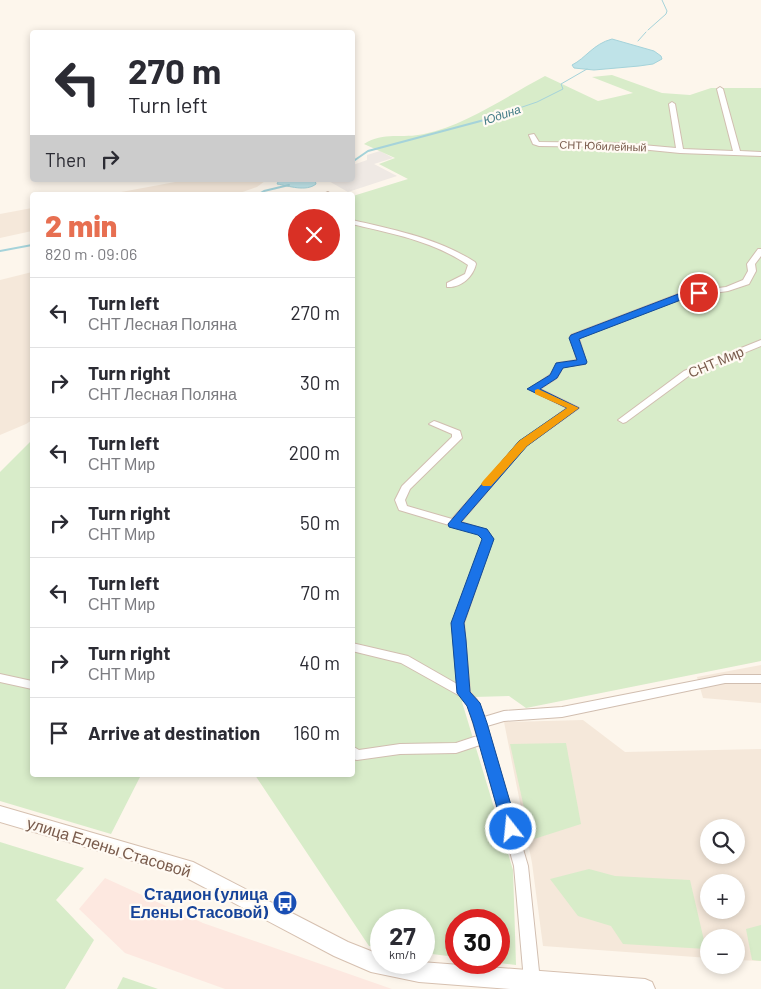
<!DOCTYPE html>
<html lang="en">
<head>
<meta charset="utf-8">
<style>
	body { margin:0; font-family:Barlow,sans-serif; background:#f7f7f7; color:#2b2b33; height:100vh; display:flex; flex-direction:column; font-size:19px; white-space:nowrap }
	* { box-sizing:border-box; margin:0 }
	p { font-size:16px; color:#7c7c81 }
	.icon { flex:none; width:28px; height:28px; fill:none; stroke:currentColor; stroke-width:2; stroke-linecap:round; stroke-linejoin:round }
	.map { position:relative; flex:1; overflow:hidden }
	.panel { position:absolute; left:30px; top:192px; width:325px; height:585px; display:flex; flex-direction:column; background:#fff; border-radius:5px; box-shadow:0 2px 8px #0003 }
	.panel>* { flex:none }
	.hud { position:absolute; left:30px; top:30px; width:325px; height:152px; border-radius:5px; box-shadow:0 2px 8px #0003; background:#fff; color:#2b2b33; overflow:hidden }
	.fabs { position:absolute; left:700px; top:819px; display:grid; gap:10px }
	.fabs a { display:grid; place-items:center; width:45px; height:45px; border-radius:50%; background:#fff; box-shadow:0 2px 8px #0003; font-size:25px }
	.speed { position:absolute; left:370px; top:909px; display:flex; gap:10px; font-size:25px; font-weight:700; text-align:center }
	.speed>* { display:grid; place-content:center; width:65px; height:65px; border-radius:50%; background:#fff; box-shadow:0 2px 8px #0003; line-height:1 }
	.speed small { font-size:12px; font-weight:400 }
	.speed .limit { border:8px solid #d22; background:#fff; color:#111 }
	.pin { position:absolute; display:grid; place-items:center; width:42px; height:42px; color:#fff; margin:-21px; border:2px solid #fff; border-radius:50%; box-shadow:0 1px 5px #0007 }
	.me { position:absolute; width:55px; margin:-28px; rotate:344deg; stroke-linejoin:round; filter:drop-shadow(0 0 4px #0008) }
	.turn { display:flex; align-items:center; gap:18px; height:105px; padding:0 15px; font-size:22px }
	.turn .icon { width:65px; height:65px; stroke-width:2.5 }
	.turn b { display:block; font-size:35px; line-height:42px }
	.then { display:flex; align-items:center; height:48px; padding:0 15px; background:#0003; gap:10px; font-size:19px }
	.round { display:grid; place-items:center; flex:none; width:52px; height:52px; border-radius:26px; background:#f7f7f7 }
	.head { display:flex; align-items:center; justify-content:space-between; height:85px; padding:0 15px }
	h1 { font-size:30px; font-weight:800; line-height:38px; color:#e76f51 }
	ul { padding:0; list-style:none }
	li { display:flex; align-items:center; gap:15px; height:70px; padding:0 15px; border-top:1px solid #e1e1e2 }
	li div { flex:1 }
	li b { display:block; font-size:19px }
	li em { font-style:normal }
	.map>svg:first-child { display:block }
</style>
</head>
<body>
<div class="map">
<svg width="761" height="989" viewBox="0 0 761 989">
	<rect width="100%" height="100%" fill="#fdf6ec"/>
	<g fill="#f5e8da" fill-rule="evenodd">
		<polygon points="186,180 265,181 257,187 234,195 105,195"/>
		<polygon points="32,208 32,231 0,238 0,214"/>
		<polygon points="32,272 32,420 26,424 0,435 0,280"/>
		<polygon points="761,665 761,703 703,698 697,677"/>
		<path d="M 583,720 L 625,752 L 761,749 L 761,961 L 736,960 L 736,938 L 709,938 L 709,958 L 543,946 L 532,863 L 504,722 ZM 709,828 L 736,828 L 736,855 L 709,855 ZM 709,882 L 736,882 L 736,910 L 709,910 Z"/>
	</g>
	<polygon fill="#fde8e0" points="105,878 203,923 392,989 225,989 125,953 79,909"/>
	<polygon fill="#efe9e4" points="380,151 393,158 374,164 397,176 348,192 327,180 352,180 353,165 367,160 367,155"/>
	<g fill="#d8ecc9">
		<path d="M 612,75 L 662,93 L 690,95 L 711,88 L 761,88 L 761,661 L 526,708 L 509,696 L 474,697 L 462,702 L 513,870 L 516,965 L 498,963 L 499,920 L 456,920 L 456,957 L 424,953 L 424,920 L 381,920 L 381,947 L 369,946 L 255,775 L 352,775 L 353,196 L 408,179 L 379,164 L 395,158 L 364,144 C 384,131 402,139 424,134 C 466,125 507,96 545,76 L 598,101 L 633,93 L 592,77 Z"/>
		<polygon points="32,440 32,775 141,775 111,834 0,801 0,472"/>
		<polygon points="566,743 581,824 531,840 510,744"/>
		<polygon points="0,842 84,868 56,900 94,940 65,989 0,989"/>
		<polygon points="589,869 615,876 690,880 706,949 623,944 611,926 578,916 550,879"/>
		<polygon points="761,925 761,961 752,960 746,929"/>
		<polygon points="123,977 158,989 117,989"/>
	</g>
	<g fill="#bfe3e8" stroke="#a5d3da">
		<path d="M 612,39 L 654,51 L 661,56 L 662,59 L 653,64 L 639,66 L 594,70 L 574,68 L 572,65 C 586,58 593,44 612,39 Z"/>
		<path d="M 279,180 L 315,180 L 316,184 C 306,192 289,186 277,184 Z"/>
	</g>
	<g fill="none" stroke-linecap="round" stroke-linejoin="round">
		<g stroke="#a5d3da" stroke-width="1">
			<polyline points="648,30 666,14 667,11 662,0"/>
			<polyline points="638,41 646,32"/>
			<polyline points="484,120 537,102 563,89 561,84 587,69"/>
		</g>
		<g stroke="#a5d3da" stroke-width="2">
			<polyline points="352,162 368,151 488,119"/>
			<polyline points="257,195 264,191 289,185"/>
			<polyline points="0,251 32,245"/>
		</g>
		<defs>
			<g id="street">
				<polygon points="720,87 723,89 740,151 761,152 761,156 680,153 620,147 539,146 533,144 529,135 534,134 539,142 620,143 676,148 669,104 672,102 675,104 683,149 733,151 717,89"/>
				<polygon points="328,192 332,195 325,195 326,193"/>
				<path d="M 352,220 C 395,230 437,238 475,262 L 476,264 C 473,277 461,288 447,287 L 447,283 L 465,274 L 468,265 C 433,241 393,234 352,224 Z"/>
				<polygon points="758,249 761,249 761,256 755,264 756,271 749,284 728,291 686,297 579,338 586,362 585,364 563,367 557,378 540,389 579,408 526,446 461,522 487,530 493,539 464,623 470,692 477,700 484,717 504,711 562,707 725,675 761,675 761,683 725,683 562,717 504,721 487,726 528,866 540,981 537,986 532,988 527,986 524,981 514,866 480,745 456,753 400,754 357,760 352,759 352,746 359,750 400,744 456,743 477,736 468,705 460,696 401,663 352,651 352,643 408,656 457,684 452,623 483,539 479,534 399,510 395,500 402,486 452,437 452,434 429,424 434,421 437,422 460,431 462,438 410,489 405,500 407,506 452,519 520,442 567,408 529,389 551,374 557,363 577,360 570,337 571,335 681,293 726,287 743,280 748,271 747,264"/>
				<polygon points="761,340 761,346 690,375 626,422 623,423 618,420 684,371"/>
				<polygon points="0,674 32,681 32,689 0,682"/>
			</g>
			<polygon id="secondary" points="0,806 193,862 348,942 381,955 381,962 421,962 645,979 652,982 655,989 510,989 419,982 371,972 334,956 181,875 0,822"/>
		</defs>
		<use href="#street" stroke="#d1beb0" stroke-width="2"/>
		<use href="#secondary" stroke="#d6c0b0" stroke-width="2"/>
		<use href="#street" fill="#fff" fill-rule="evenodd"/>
		<use href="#secondary" fill="#fff" fill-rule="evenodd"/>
	</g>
	<polygon fill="#1a73e8" stroke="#114b97" points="699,290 702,291 702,295 686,298 579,339 587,362 586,364 563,368 557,378 540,389 579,408 527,446 461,522 487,529 494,539 464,623 466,640 470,692 480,703 487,723 518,829 516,834 511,836 505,834 503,829 473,723 467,706 457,693 451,623 482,539 478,535 449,527 448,524 519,441 567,408 527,389 550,375 556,363 577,360 569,338 571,335 681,293"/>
	<polygon fill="#f59e0b" points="538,389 579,408 527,446 491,486 483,486 481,484 483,481 519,441 567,408 535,394 535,390"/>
	<defs>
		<symbol id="bus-disc" viewBox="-11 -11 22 22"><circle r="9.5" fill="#1a4fb4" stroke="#fffaf3"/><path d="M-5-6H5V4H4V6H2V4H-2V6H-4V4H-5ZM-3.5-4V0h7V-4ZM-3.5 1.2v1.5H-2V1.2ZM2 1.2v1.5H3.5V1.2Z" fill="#fff"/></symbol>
	</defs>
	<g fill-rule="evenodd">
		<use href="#bus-disc" x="271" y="889" width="28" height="28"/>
	</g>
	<g text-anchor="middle" stroke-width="4.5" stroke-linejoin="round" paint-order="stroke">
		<g font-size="11" fill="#7a5c4d" stroke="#fffaf3">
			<text transform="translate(603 146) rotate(2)" y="4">СНТ Юбилейный</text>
		</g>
		<g font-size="12" font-style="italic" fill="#437c86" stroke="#fffaf3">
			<text transform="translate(502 115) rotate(-19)" y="4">Юдина</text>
		</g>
		<g font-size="14" fill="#7a5c4d" stroke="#fffaf3">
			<text transform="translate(716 362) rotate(-23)" y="5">СНТ Мир</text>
		</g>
		<g font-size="16" fill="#7a5c4d" stroke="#fffaf3">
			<text transform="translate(109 847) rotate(17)" y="6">улица Елены Стасовой</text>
		</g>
		<g font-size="16" font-weight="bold" fill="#164399" stroke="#fffaf3" text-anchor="end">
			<text x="268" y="900">Стадион (улица<tspan x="268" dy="18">Елены Стасовой)</tspan></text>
		</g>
	</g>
</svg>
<div class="fabs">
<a><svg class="icon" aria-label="search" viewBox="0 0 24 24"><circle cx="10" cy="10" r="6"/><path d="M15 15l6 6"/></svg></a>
<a>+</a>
<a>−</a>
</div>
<div class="speed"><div>27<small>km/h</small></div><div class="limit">30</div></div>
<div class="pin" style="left:699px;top:293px;background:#d93025"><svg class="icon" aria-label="arrive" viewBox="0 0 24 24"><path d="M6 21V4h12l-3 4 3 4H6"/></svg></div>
<svg class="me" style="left:511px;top:829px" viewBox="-20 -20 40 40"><circle r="17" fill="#1a73e8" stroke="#fff" stroke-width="3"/><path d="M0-11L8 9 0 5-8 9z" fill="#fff"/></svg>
<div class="hud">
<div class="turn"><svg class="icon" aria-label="left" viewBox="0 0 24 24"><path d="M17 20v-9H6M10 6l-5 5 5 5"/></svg><div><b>270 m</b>Turn left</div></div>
<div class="then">Then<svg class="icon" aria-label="right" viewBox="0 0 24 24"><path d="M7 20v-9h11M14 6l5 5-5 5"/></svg></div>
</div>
<section class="panel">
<div class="head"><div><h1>2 min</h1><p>820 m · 09:06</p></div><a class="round" style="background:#d93025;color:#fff"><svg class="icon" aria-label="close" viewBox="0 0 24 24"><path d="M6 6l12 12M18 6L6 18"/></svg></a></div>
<ul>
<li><svg class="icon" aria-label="left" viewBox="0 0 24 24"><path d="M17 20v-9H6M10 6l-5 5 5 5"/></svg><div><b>Turn left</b><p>СНТ Лесная Поляна</p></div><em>270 m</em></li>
<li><svg class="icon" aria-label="right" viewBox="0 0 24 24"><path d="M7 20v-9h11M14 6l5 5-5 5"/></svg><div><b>Turn right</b><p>СНТ Лесная Поляна</p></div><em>30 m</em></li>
<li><svg class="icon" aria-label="left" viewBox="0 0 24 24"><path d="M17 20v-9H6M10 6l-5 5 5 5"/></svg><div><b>Turn left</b><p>СНТ Мир</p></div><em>200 m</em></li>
<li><svg class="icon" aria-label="right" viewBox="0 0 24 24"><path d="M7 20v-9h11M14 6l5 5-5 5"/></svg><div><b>Turn right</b><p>СНТ Мир</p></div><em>50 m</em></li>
<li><svg class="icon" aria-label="left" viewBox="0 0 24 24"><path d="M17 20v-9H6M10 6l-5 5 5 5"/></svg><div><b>Turn left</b><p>СНТ Мир</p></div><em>70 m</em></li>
<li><svg class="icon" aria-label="right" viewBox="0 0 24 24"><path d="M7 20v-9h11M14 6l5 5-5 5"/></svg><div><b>Turn right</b><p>СНТ Мир</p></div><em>40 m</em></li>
<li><svg class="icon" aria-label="arrive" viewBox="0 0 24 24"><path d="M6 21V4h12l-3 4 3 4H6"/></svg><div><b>Arrive at destination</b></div><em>160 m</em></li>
</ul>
</section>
</div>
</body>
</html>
